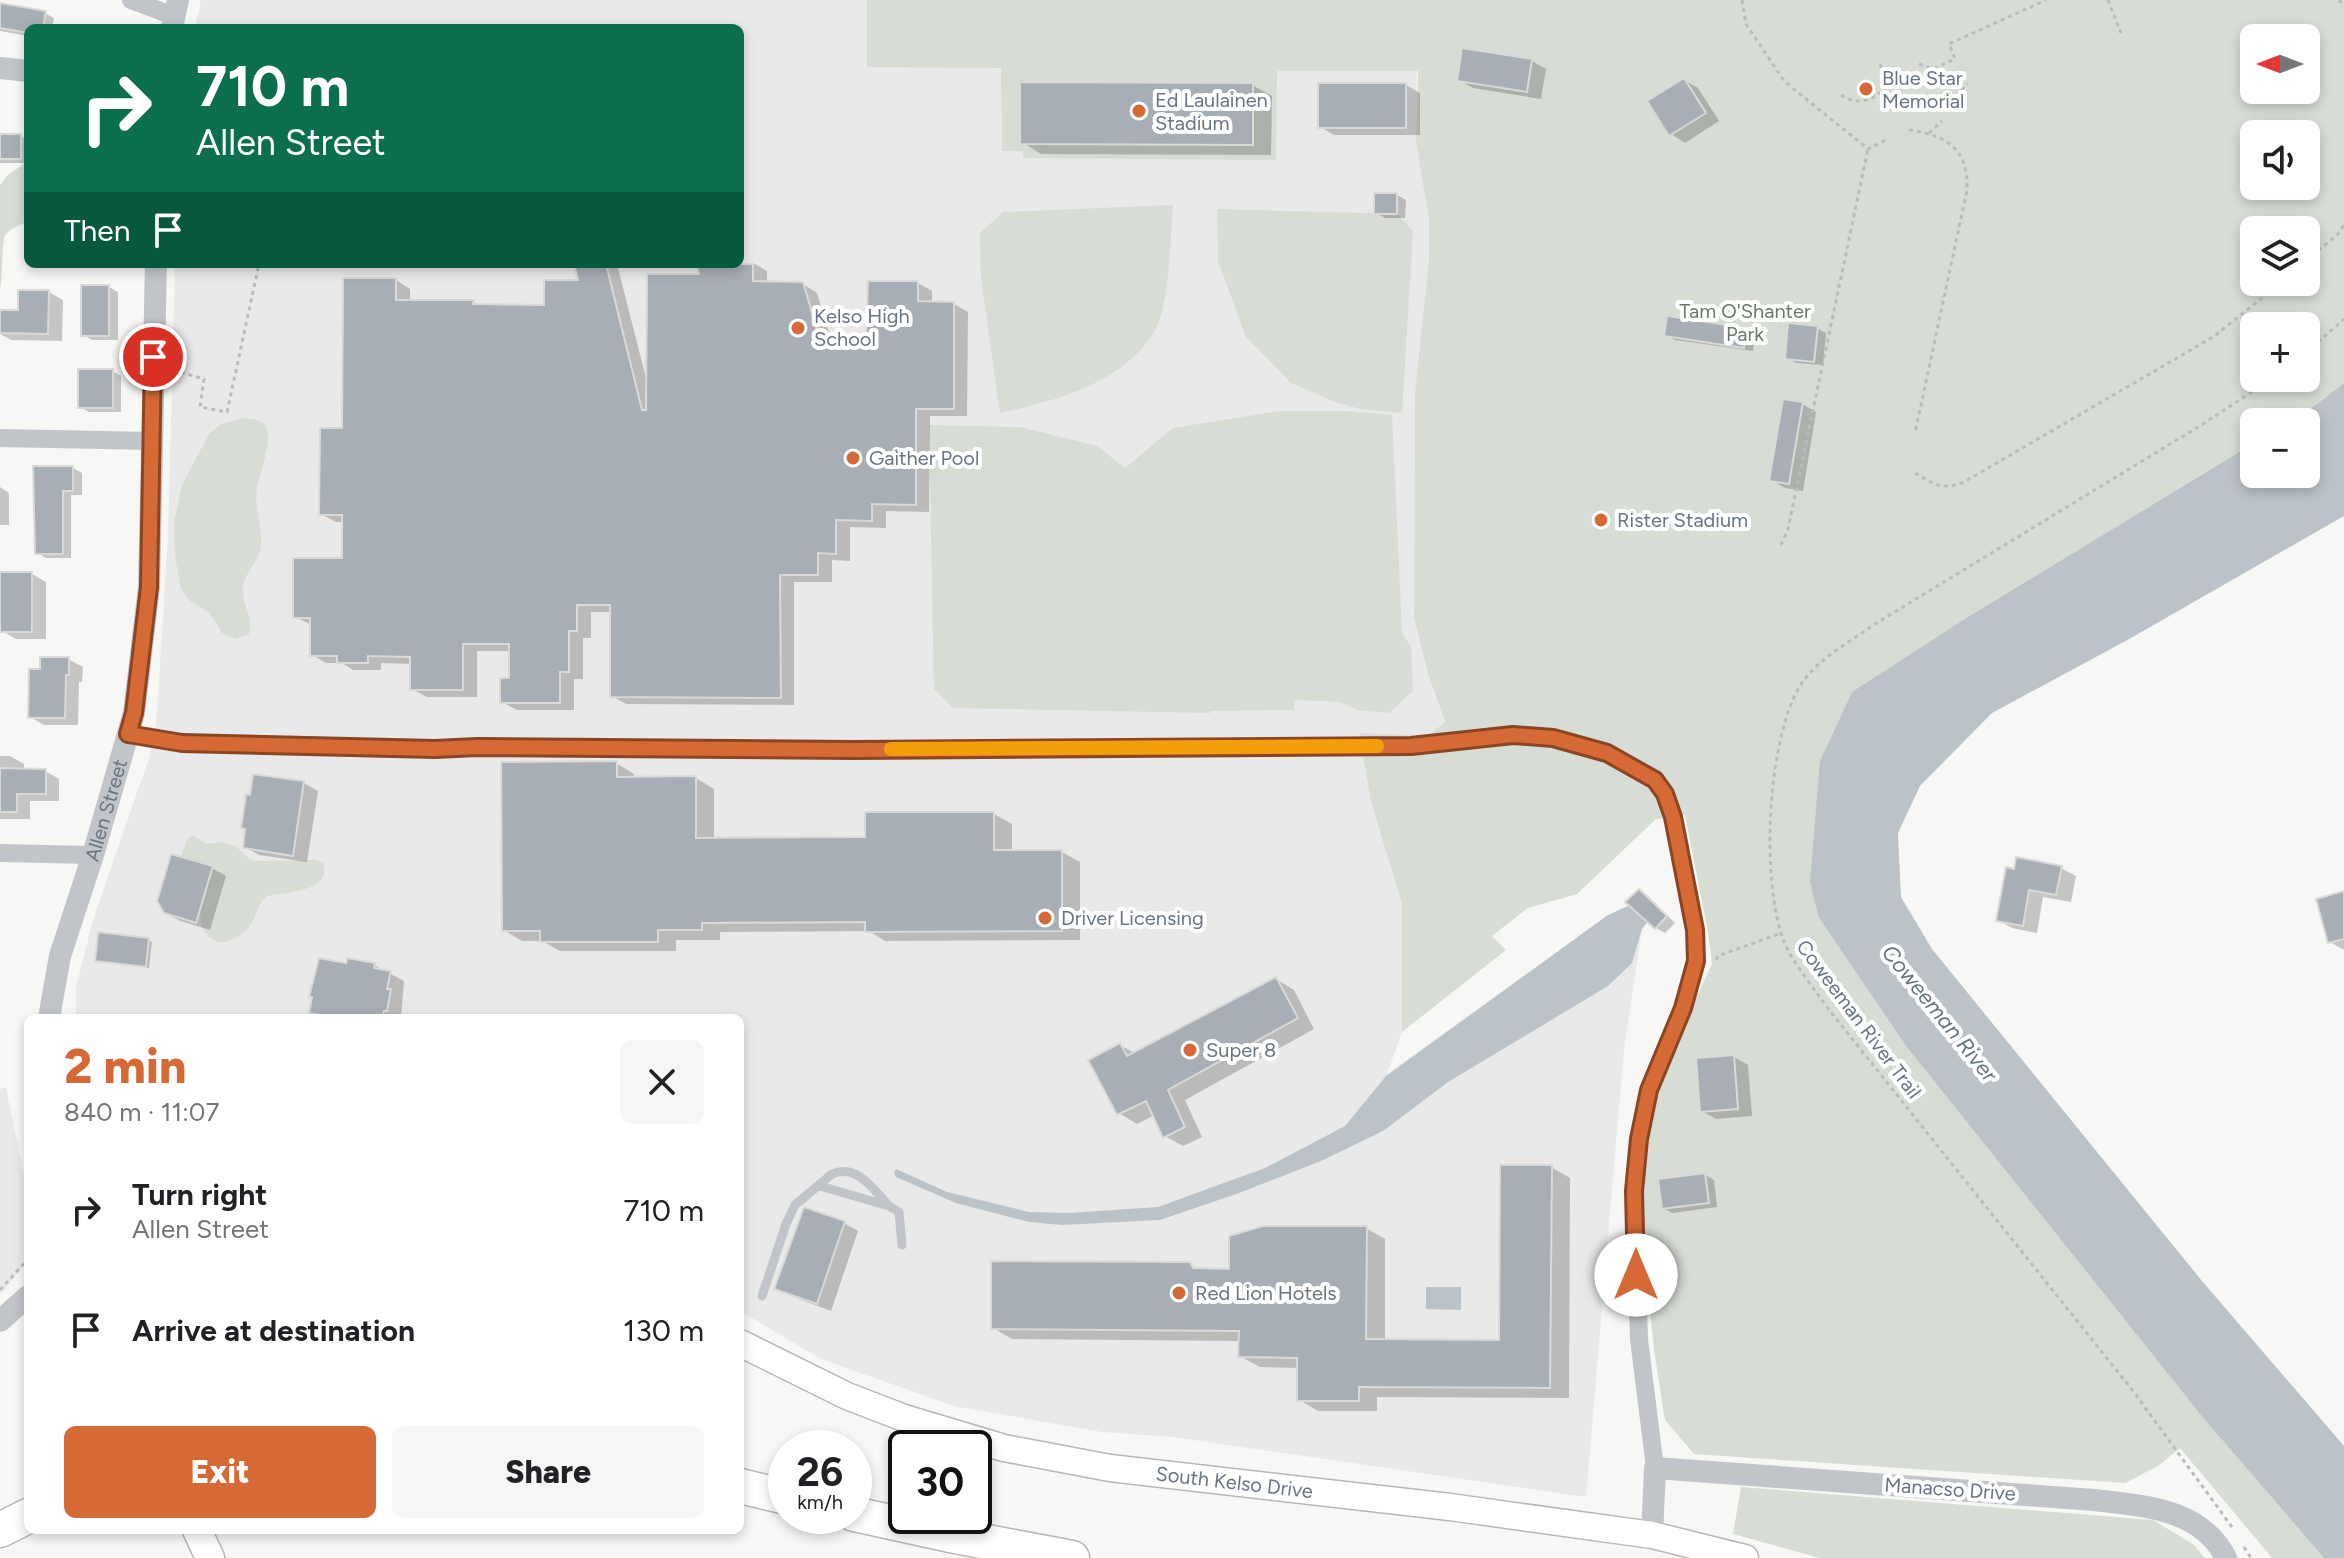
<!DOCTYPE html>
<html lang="en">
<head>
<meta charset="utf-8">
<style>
	body { margin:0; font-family:Figtree,sans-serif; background:#f6f6f6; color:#202124; height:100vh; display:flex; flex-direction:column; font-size:30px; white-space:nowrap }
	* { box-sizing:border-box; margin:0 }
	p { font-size:26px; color:#757577 }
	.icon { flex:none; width:44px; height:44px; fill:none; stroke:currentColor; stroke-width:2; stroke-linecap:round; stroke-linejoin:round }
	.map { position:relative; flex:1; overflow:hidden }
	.sheet { position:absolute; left:24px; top:1014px; width:720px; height:520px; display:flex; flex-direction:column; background:#fff; border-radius:12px; box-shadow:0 4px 12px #0003 }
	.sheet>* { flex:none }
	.top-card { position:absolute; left:24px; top:24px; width:720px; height:244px; border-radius:12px; box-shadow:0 4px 12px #0003; background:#0b6e4f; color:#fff; overflow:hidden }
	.needle { width:52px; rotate:270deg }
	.buttons { position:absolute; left:2240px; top:24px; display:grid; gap:16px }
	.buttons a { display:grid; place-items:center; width:80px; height:80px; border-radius:12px; background:#fff; box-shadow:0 4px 12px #0003; font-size:40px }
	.speed { position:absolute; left:768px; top:1430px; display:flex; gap:16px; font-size:40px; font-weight:700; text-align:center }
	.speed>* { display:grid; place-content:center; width:104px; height:104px; border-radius:50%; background:#fff; box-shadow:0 4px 12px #0003; line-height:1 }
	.speed small { font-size:20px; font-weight:400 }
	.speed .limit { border:4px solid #111; border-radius:12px; background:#fff; color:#111 }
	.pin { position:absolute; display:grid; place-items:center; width:68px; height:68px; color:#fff; margin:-34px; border:4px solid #fff; border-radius:50%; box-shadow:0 2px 8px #0007 }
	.me { position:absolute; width:88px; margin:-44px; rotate:0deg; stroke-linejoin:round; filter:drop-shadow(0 0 6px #0008) }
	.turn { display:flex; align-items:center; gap:28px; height:168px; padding:0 40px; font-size:36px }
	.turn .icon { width:104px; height:104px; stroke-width:2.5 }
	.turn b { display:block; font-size:56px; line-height:68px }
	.then { display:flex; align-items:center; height:76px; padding:0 40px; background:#0003; gap:16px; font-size:30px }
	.round { display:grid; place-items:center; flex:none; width:84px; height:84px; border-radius:12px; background:#f6f6f6 }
	.head { display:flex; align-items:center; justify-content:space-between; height:136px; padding:0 40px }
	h1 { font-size:48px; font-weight:800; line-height:60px; color:#d66a36 }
	.primary-button { display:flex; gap:16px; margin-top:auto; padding:16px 40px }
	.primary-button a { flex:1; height:92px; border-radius:12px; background:#d66a36; color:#fff; font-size:32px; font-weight:800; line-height:92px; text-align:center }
	.primary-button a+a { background:#f6f6f6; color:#202124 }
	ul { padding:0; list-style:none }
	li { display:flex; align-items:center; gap:24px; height:120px; padding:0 40px }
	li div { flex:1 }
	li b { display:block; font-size:30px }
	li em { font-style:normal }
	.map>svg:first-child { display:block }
</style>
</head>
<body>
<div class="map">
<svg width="2344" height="1558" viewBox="0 0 2344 1558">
	<rect width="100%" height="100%" fill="#f7f8f5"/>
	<g fill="#e8e9e8">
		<polygon points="201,0 1418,0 1416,143 1429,220 1429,258 1415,392 1414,618 1429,677 1445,723 1428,736 1359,734 1371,802 1402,904 1402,1032 1387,1074 1608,915 1648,921 1642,929 1624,1049 1586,1497 1173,1437 1102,1432 954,1406 821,1359 740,1311 740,1018 76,1018 76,987 93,920 149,758 156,728 168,537 175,264 740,264 740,28 195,28"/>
		<polygon points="6,1087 28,1196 28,1260 0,1295 0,1089"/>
	</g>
	<g fill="#d7dcd5" fill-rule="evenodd">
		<path d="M 867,0 L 2344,0 L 2344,383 L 2317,404 L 2288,422 L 2254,422 L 2254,443 L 1971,615 L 1819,918 L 1906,1046 L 2204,1419 L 2324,1558 L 2272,1558 L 2180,1448 L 2158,1466 L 2125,1483 L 1694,1454 L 1665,1420 L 1654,1350 L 1644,1244 L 1642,1155 L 1665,1064 L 1712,964 L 1708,932 L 1685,815 L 1656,819 L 1577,894 L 1528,908 L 1492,936 L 1506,950 L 1402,1032 L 1402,904 L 1371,802 L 1359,733 L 1428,736 L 1445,722 L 1429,677 L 1414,618 L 1415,392 L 1429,258 L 1429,220 L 1416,143 L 1418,71 L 1277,71 L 1276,160 L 1023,158 L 1023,151 L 1002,151 L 1001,68 L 867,67 ZM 2254,38 L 2306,38 L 2306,90 L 2254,90 ZM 2254,134 L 2306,134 L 2306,186 L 2254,186 ZM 2254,230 L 2306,230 L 2306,282 L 2254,282 ZM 2254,326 L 2306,326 L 2306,378 L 2254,378 Z"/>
		<path d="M 28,161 L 28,221 C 21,225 11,228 6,234 C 1,239 3,278 0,290 L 0,185 L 8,175 Z"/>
		<path d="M 1173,205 C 1170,237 1170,306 1154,332 C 1122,384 1055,401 1000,413 L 981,278 L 980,233 L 1003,212 Z"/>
		<polygon points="1217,209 1397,214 1413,231 1402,413 1360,409 1335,402 1291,383 1246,337 1218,261"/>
		<polygon points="1280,411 1346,411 1392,415 1402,633 1411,647 1413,691 1389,713 1357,710 1340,702 1295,700 1294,710 1211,711 1210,713 953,708 934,689 929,425 1020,427 1097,446 1125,468 1173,428"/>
		<path d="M 244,418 C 252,419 262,419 266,427 C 273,442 259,473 257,489 C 253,510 265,530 260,551 C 256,563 246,573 243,585 C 240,603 255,617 249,634 L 236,639 L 222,633 L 210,613 L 190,601 L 181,589 L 175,556 L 174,524 L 182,485 L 209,434 L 221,424 Z"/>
		<path d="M 193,835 L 206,844 L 222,842 L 236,846 L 247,857 L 254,861 L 316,860 L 323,863 C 332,892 286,892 267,896 C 252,908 259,929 231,940 C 224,943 219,943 212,939 C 201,933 201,921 200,910 L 194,906 L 184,862 L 181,856 L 187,840 Z"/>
		<polygon points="1741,1487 2153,1520 2194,1545 2205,1558 1820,1558 1733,1534"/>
	</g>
	<g fill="#bbc3c9">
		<polygon points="2344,383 2344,516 2131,638 1992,713 1920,786 1898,833 1901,897 1932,949 2202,1281 2344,1446 2344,1558 2324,1558 2204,1419 1906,1046 1819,918 1810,882 1820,761 1852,692 1971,615 2254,443 2254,474 2306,474 2306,422 2288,422 2317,404"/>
		<polygon points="1630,905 1648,921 1642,929 1632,963 1608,986 1448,1082 1383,1131 1321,1161 1239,1193 1160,1220 1062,1225 1029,1222 956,1203 896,1177 894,1173 896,1169 947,1192 1029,1212 1068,1213 1158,1207 1265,1168 1345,1126 1386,1076 1608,915"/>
		<polygon points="1426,1287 1461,1287 1461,1310 1426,1309"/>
	</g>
	<g fill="#0003">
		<polygon points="0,5 45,13 54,18 52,28 28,28 28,36 0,31"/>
		<polygon points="1532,61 1546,69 1541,99 1473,88 1459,80"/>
		<polygon points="1684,80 1698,88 1719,121 1685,143 1671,134"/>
		<polygon points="1252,85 1272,96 1271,155 1041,154 1022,142"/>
		<polygon points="1406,85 1420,93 1420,135 1334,135 1320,127"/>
		<polygon points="0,136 21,136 28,140 28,163 0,163"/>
		<polygon points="1397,195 1406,200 1405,218 1385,218 1376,213"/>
		<polygon points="753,263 767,271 767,284 803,284 817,293 831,339 868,339 918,283 932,291 932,303 954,304 968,312 967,416 930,416 929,512 886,511 886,528 850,527 850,561 832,560 832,582 794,582 794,705 626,704 612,696 612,612 591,612 591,638 583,638 583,679 574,679 574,710 517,710 502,702 511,680 511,651 477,651 477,697 427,697 412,689 412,664 381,663 381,670 353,670 342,663 326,663 312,655 312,625 295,617 344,560 344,522 336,522 321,514 344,430 396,280 410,289 410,302 473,302 481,306 546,307 581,282 576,264 617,264 647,382 702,276 699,264"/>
		<polygon points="109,287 118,292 118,340 92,340 83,335"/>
		<polygon points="49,292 63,300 62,341 11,340 0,334 0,312 20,312"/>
		<polygon points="1817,328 1826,333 1823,365 1796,363 1787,358"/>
		<polygon points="1746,330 1755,335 1753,351 1675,340 1666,334"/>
		<polygon points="112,371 121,376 121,412 89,412 80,407"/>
		<polygon points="1802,404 1816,412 1803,491 1785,488 1771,480"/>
		<polygon points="73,468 82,473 82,495 71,495 71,558 46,558 37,553 37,491"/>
		<polygon points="0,487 9,493 9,525 0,525"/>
		<polygon points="32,574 46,582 46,639 16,639 2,631"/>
		<polygon points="68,659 83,667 82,682 79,682 78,725 44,725 30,717 42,671"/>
		<polygon points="0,756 10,756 24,764 24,771 45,771 59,779 59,801 30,801 30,819 0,819"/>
		<polygon points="616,763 634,774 635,779 696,778 714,789 714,839 867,839 994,814 1012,824 1012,852 1062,852 1080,862 1080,940 885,941 869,931 720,932 720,940 676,940 676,951 560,951 542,941 522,941 504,930"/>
		<polygon points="304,783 318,791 307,862 259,855 245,847"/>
		<polygon points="212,868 226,876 210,930 180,921 165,912"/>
		<polygon points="2061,868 2076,876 2071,902 2043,897 2037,933 2012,928 1998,920 2008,870"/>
		<polygon points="1639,891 1648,896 1675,923 1665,933 1656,928"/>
		<polygon points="2344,893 2344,950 2330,942"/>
		<polygon points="148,940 152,942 149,968 97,960"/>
		<polygon points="348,965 374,965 404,981 401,1018 322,1018 311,1012"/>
		<polygon points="1276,979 1294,990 1314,1029 1185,1100 1202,1137 1183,1146 1165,1136 1155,1115 1137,1124 1119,1113 1120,1045 1136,1054"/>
		<polygon points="1734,1057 1748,1065 1752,1116 1716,1119 1702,1111"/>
		<polygon points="1551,1167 1570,1178 1569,1398 1377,1397 1377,1411 1318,1411 1299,1400 1299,1368 1260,1367 1240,1356 1240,1341 1012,1339 993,1328 1189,1264 1199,1270 1231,1271 1366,1228 1385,1239 1385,1341 1501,1342"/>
		<polygon points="1705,1175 1714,1180 1717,1207 1672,1213 1663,1208"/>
		<polygon points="804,1209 844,1223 858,1231 831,1311 791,1296 777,1288"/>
	</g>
	<g fill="#a8aeb5" stroke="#d9d9d7" stroke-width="2">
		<polygon points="0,3 46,11 43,28 28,28 28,33 0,28"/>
		<polygon points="1462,48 1532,59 1527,92 1457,81"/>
		<polygon points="1684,78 1706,113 1669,136 1647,101"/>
		<polygon points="1020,82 1253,83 1253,145 1020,144"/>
		<rect x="1318" y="83" width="88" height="45"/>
		<rect x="0" y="134" width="21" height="25"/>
		<rect x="1374" y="193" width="23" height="21"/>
		<polygon points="574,264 606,264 642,410 646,410 647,274 699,274 696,264 753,264 753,281 803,282 819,337 866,337 868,281 918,281 918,301 954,302 954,409 916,409 916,505 872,504 872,521 836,520 836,554 818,553 818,575 780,575 781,698 610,697 610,605 577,605 577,631 569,631 569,672 560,672 560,703 500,703 500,678 509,678 509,644 463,644 463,690 410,690 410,657 368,656 368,663 337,663 337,656 310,656 310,618 293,618 293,558 342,558 342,515 319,515 320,428 342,428 343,278 396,278 396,300 474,300 473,304 544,305 544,280 578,280"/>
		<rect x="81" y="285" width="28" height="51"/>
		<polygon points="18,290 49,290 48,334 0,333 0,310 18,310"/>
		<polygon points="1667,316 1747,328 1744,348 1664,336"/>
		<polygon points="1788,323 1818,326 1814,362 1785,359"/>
		<rect x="78" y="369" width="35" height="39"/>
		<polygon points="1783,399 1803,402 1789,484 1769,481"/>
		<polygon points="33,466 73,466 73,491 63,491 63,554 35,554"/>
		<rect x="0" y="572" width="32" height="60"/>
		<polygon points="40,657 69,657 69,675 66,675 65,718 28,718 29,669 40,669"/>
		<polygon points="617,761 617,777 696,776 696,838 865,837 865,812 994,812 994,850 1062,850 1062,931 865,932 865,922 702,923 702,930 658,930 658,942 540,942 540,931 502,931 501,762"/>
		<polygon points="0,768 46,769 46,794 17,794 17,812 0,812"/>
		<polygon points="253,774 304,781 293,856 243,848 245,829 241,828 246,794 250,795"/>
		<polygon points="171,854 213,866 196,923 164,913 157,901"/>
		<polygon points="2016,857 2062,866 2056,895 2029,890 2023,926 1996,921 2006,867 2014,869"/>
		<polygon points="1639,889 1667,916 1655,929 1625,902"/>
		<polygon points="2344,891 2344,939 2328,943 2316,899"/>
		<polygon points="98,932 149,938 146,967 95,961"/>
		<polygon points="319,958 346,963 347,958 375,963 374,968 391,971 387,989 391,989 387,1011 384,1011 382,1018 327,1018 327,1016 309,1013 312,997 309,997"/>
		<polygon points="1276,977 1298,1018 1168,1090 1185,1127 1163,1138 1146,1101 1117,1115 1088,1060 1120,1043 1127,1056"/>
		<polygon points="1734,1055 1738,1109 1700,1112 1696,1058"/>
		<polygon points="1500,1165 1552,1165 1550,1388 1359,1387 1359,1401 1297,1401 1297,1358 1238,1357 1239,1331 991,1329 991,1261 1190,1262 1193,1268 1229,1269 1229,1236 1263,1226 1367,1226 1366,1339 1499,1340"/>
		<polygon points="1705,1173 1709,1203 1662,1209 1658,1179"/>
		<polygon points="804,1207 845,1221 817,1304 774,1289"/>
	</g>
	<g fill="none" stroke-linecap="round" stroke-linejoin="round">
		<defs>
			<g id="secondary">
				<path id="s2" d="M 740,1343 L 847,1396 L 904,1418 L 1004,1448 L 1110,1468 L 1450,1507 L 1652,1535 L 1745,1558"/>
			</g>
			<polyline id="primary" points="197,1530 210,1558"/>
			<g id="motorway">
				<polyline points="740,1486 786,1497"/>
				<polyline points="854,1514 950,1535 1072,1558"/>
				<polyline points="0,1530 28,1516"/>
			</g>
		</defs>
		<use href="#secondary" stroke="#b4b8bd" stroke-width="29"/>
		<use href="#primary" stroke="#b2b6bb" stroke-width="31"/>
		<use href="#motorway" stroke="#b4b7bb" stroke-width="37"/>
		<g stroke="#b9bbbe" stroke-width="3" stroke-dasharray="4 4" stroke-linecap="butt">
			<polyline points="1742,0 1746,24 1782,78 1790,86 1868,149 1888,139"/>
			<polyline points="2108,0 2121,33"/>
			<polyline points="2339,0 2344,6"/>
			<polyline points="1919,64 1933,69 1955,59 1949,44 2046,0"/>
			<path d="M 1841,95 C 1857,106 1871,101 1885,89 L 1888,76 L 1877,61"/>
			<polyline points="1960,104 1958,92 1968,84"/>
			<path d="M 1909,130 C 1946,135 1969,149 1967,190 L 1915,433"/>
			<polyline points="1929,133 1942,121"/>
			<polyline points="2306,261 2338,234 2344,225"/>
			<polyline points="2306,353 2344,319"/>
			<polyline points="173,370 204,379 200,407 227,412 259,264"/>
			<path d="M 1915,473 C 1934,484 1942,491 1964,482 L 2213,337 L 2282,282"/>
			<polyline points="1781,545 1788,529 1868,149"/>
			<polyline points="1716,960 1718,956 1781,933"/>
			<polyline points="0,1290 28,1259"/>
			<path d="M 2232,1527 L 2133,1391 L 1830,1011 C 1816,991 1791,961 1783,939 C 1761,879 1767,741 1800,686 C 1817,659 1850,642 1875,624 L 2203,424 L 2273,378"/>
			<polyline points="2244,1547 2251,1558"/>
		</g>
		<g stroke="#c1c4c8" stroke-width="9">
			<polyline points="820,1186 889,1206 899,1212 902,1245"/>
			<path d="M 762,1296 L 786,1224 L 795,1205 L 832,1174 C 857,1163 874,1190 889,1206"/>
		</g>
		<g stroke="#c1c4c8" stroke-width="18">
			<polyline points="131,0 174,16"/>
			<polyline points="0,438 153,441"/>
			<polyline points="128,734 182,743 435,749 477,747 855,750 1411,746 1513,735 1553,738 1607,753 1640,771 1655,780 1665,794 1673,817 1695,930 1696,961 1683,1008 1649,1090 1639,1139 1634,1191 1639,1339 1655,1468"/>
			<polyline points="0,853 93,855"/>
		</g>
		<g stroke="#c1c4c8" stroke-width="22">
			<polyline points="172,28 178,0"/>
			<polyline points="0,68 28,71"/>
			<path id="s1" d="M 49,1018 L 60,956 L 93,855 L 134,713 L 149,587 L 156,264"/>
			<polyline points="0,1321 28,1296"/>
			<path d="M 1652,1535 L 1655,1468 L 2094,1500 C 2143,1506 2201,1508 2226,1558"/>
		</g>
		<use href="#secondary" stroke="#fff" stroke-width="26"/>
		<use href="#primary" stroke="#fff" stroke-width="28"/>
		<use href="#motorway" stroke="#fff" stroke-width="34"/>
	</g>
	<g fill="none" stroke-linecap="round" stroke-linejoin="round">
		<defs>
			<polyline id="route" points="153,357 149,587 134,713 128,734 182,743 435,749 477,747 855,750 1411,746 1513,735 1553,738 1607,753 1655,780 1665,794 1673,817 1695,930 1696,961 1683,1008 1649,1090 1639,1139 1634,1191 1636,1275"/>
		</defs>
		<use href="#route" stroke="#8b4523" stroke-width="20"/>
		<use href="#route" stroke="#d66a36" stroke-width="14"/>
		<polyline stroke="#f59e0b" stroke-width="14" points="891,749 1377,746"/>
	</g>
	<g fill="#d66a36" stroke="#fff" stroke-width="3">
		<circle cx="1866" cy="89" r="8"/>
		<circle cx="1139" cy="111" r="8"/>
		<circle cx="798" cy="328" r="8"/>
		<circle cx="853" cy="458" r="8"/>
		<circle cx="1601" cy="520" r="8"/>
		<circle cx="1045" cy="918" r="8"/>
		<circle cx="1190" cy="1050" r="8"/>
		<circle cx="1179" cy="1293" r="8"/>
	</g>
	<g text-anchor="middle" stroke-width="8" stroke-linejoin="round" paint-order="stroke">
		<g font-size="20" fill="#697584" stroke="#fff" text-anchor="start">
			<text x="1882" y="85">Blue Star<tspan x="1882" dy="23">Memorial</tspan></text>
			<text x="1155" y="107">Ed Laulainen<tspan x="1155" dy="23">Stadium</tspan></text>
			<text x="814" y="323">Kelso High<tspan x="814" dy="23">School</tspan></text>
			<text x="869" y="465">Gaither Pool</text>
			<text x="1617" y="527">Rister Stadium</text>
			<text x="1061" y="925">Driver Licensing</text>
			<text x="1206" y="1057">Super 8</text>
			<text x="1195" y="1300">Red Lion Hotels</text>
		</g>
		<g font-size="20" fill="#6a7b67" stroke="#fff">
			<text x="1745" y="318">Tam O'Shanter<tspan x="1745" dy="23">Park</tspan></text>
		</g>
		<g font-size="20" fill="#697584" stroke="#fff">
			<text dy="7" stroke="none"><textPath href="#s1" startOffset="216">Allen Street</textPath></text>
			<text transform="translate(1859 1019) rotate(53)" y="7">Coweeman River Trail</text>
			<text dy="7" stroke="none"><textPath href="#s2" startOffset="518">South Kelso Drive</textPath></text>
			<text transform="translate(1950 1489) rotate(4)" y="7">Manacso Drive</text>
		</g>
		<g font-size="22" font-style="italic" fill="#65767f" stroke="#fff">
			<text transform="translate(1940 1013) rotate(51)" y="8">Coweeman River</text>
		</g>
	</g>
</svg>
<div class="buttons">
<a><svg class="needle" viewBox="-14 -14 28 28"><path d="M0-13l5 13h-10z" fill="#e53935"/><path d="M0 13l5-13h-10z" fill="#757577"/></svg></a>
<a><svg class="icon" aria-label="sound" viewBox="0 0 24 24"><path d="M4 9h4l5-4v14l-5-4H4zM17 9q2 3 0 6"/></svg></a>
<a><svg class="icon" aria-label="layers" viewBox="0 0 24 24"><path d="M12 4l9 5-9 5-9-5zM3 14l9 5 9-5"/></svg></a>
<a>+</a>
<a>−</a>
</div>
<div class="speed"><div>26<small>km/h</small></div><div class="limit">30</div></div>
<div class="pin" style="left:153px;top:357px;background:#d93025"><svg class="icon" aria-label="arrive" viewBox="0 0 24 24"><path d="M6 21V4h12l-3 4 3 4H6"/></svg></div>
<svg class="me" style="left:1636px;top:1275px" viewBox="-20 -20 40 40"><circle r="19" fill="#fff"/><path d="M0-13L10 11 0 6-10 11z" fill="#d66a36"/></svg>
<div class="top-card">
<div class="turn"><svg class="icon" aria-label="right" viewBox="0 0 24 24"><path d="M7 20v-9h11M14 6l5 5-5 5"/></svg><div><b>710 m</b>Allen Street</div></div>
<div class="then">Then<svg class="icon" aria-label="arrive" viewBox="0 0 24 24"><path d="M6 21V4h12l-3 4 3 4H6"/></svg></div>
</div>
<section class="sheet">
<div class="head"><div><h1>2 min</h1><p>840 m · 11:07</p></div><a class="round"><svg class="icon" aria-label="close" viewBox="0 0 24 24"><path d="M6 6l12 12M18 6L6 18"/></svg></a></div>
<ul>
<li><svg class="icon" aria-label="right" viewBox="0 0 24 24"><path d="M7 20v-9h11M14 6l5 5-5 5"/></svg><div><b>Turn right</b><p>Allen Street</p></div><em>710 m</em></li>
<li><svg class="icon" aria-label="arrive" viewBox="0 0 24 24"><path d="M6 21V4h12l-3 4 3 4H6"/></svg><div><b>Arrive at destination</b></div><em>130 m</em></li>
</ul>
<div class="primary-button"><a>Exit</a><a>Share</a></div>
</section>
</div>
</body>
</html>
